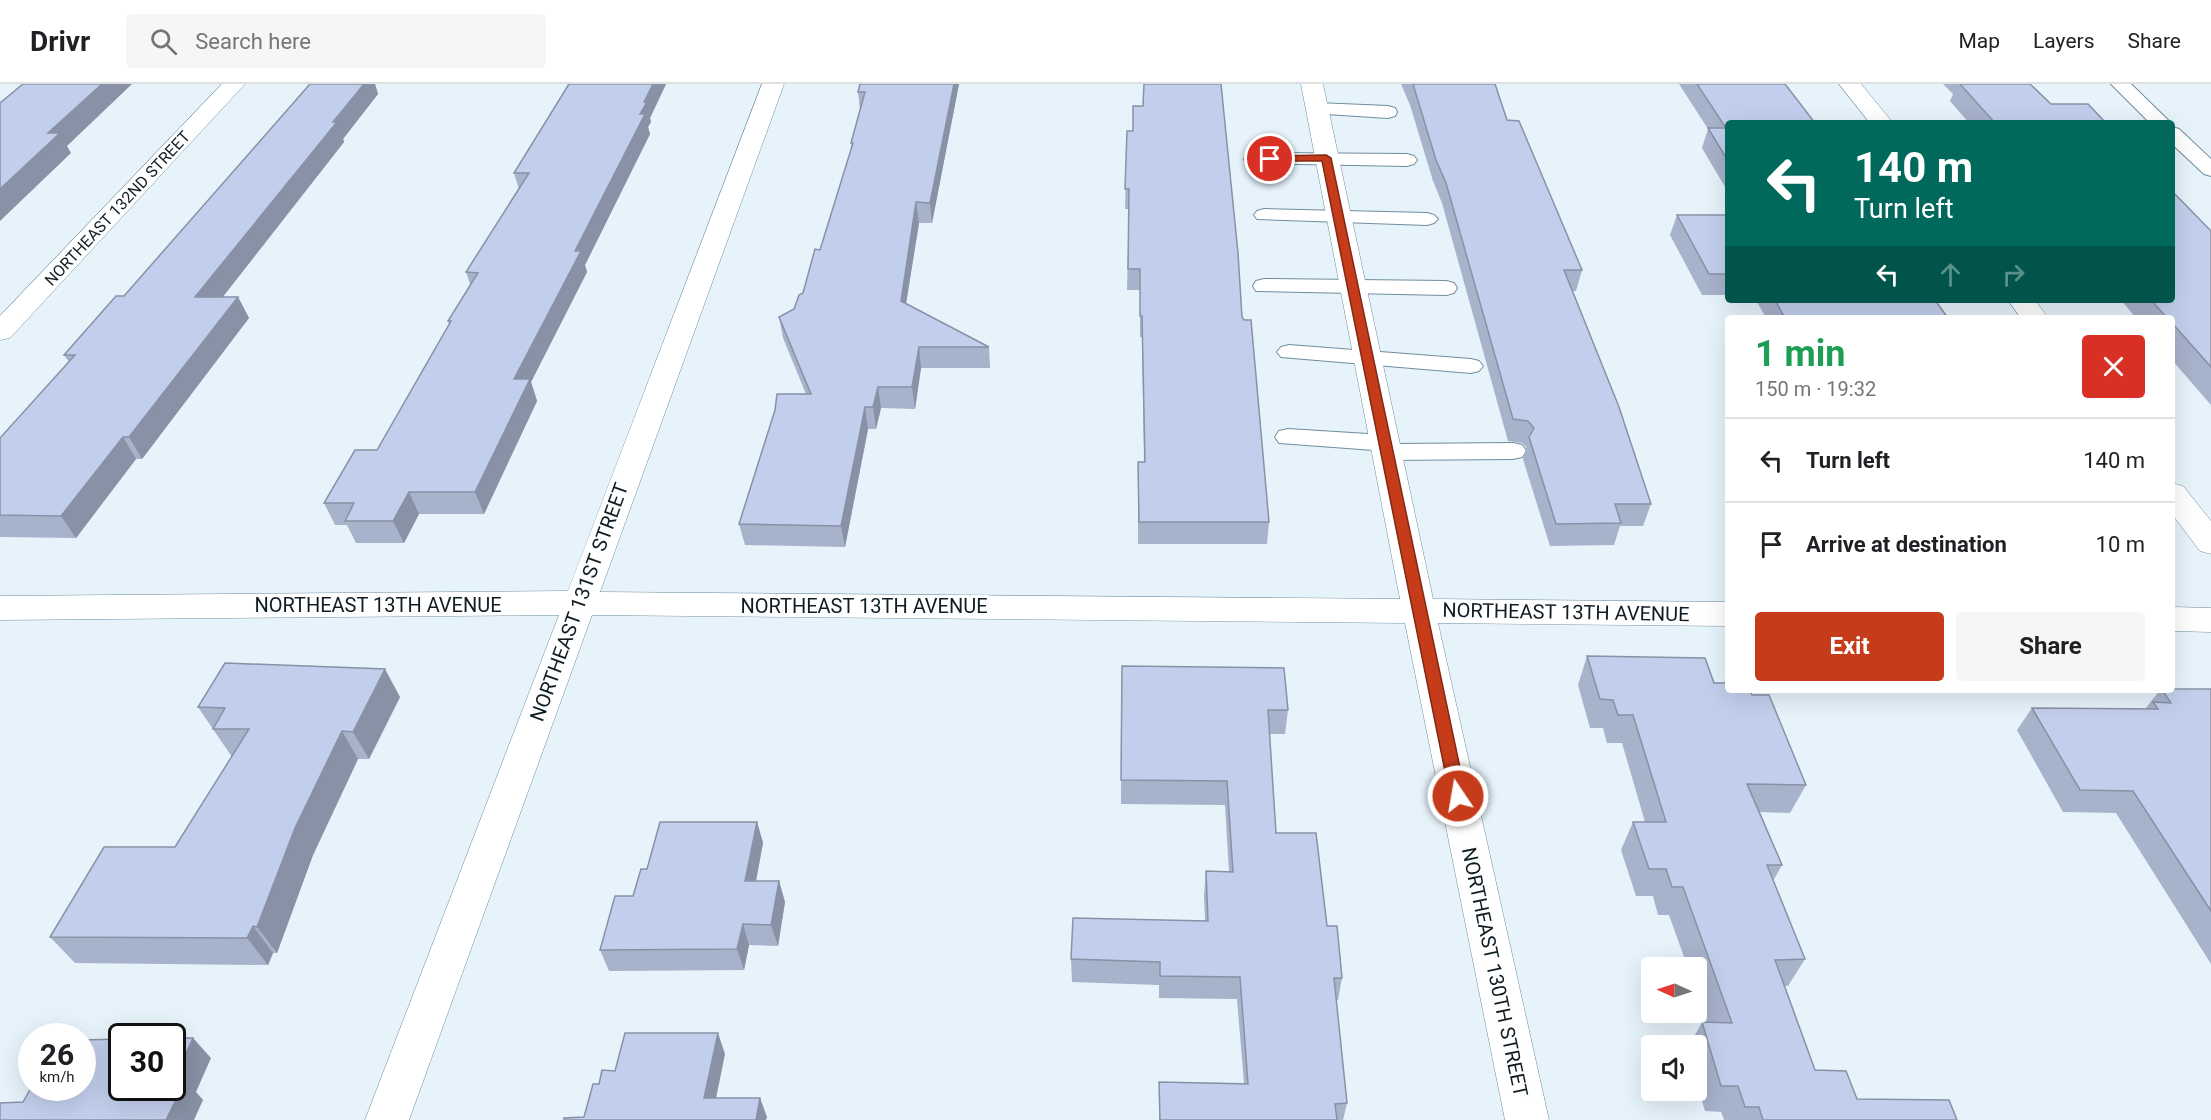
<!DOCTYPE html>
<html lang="en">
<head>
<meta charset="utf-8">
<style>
	body { margin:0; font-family:Roboto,sans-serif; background:#f6f6f6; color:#202124; height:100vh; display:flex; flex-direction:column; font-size:22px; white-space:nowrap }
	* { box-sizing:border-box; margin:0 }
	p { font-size:20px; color:#757577 }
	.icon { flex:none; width:33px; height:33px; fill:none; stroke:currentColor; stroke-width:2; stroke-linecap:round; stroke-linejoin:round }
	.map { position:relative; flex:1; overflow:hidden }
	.sheet { position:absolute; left:1725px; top:231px; width:450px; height:378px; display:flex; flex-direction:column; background:#fff; border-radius:6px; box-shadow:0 6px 24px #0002 }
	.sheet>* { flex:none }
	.hud { position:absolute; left:1725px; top:36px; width:450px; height:183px; border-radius:6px; box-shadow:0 6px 24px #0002; background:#00695c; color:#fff; overflow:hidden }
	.needle { width:39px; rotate:273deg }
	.controls { position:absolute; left:1641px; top:873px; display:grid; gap:12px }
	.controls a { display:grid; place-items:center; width:66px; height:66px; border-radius:6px; background:#fff; box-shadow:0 6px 24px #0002; font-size:30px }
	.speed { position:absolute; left:18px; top:939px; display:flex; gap:12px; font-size:30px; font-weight:700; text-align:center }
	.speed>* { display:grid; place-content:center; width:78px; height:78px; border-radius:50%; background:#fff; box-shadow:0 6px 24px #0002; line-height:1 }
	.speed small { font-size:15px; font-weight:400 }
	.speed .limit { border:3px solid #111; border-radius:9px; background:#fff; color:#111 }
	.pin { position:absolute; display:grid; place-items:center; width:51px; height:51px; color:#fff; margin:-26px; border:3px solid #fff; border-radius:50%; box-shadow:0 2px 6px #0007 }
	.me { position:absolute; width:66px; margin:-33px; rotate:348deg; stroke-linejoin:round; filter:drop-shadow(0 0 4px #0008) }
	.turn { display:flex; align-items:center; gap:21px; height:126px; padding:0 30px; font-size:27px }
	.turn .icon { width:78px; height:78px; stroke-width:2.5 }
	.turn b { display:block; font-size:42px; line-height:51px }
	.lanes { display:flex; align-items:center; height:57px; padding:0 30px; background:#0003; justify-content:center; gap:30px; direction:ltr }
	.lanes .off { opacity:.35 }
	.round { display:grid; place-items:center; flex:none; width:63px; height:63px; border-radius:6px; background:#f6f6f6 }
	.summary { display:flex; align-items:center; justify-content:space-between; height:102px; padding:0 30px }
	h1 { font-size:36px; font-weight:700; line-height:45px; color:#1e9e55 }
	.cta { display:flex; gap:12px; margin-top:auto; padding:12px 30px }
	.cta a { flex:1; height:69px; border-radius:6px; background:#c63c1b; color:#fff; font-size:24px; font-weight:700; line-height:69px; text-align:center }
	.cta a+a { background:#f6f6f6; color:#202124 }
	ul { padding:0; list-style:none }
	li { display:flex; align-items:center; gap:18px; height:84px; padding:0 30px; border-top:2px solid #e0e0e0 }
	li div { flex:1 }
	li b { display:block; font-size:22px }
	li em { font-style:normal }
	header { display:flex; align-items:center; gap:36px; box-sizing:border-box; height:84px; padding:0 30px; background:#fff; border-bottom:2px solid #e0e0e0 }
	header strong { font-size:28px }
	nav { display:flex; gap:33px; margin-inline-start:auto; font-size:21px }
	.search { width:420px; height:54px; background:#f6f6f6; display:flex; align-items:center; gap:15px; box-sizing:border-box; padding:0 21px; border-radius:6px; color:#757577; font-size:22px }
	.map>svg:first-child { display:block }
</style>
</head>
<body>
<header>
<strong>Drivr</strong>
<div class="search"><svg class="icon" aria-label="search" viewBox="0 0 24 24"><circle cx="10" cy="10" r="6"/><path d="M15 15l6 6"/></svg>Search here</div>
<nav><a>Map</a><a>Layers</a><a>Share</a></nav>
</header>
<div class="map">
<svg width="2211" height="1036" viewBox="0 0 2211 1036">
	<rect width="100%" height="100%" fill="#e6f3fb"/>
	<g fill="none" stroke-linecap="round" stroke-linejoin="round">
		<defs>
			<g id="service">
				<polygon points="2111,0 2131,0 2171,39 2150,39"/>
				<polygon points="1317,19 1388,22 1395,24 1397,28 1395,32 1388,34 1310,29 1308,25 1310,21"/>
				<polygon points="2172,43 2179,45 2211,75 2211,92 2204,90 2172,60"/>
				<polygon points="1254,69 1407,70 1414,72 1417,76 1414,80 1407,82 1247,79 1244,75 1247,71"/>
				<polygon points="1264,125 1427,129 1434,131 1438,135 1434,139 1427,141 1257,135 1254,131 1257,127"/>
				<polygon points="1264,195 1446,197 1454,199 1457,204 1454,209 1446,211 1256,207 1253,202 1256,197"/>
				<polygon points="1289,261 1471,275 1479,277 1483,282 1479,287 1471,289 1281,273 1277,268 1281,263"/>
				<polygon points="1288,345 1384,351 1393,353 1396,360 1513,359 1522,361 1526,367 1522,373 1513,375 1386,376 1377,374 1374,366 1279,359 1275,353 1279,347"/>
			</g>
			<g id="minor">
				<polygon points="222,0 245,0 10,254 0,256 0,232"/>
				<polygon points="762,0 784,0 600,508 1400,515 1301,0 1323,0 1433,515 1728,518 1728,542 1438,539 1549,1036 1505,1036 1405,539 592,531 409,1036 365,1036 559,531 0,536 0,512 568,507"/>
				<polygon points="1839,0 1861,0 1893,39 1870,39"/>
				<polygon points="2008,216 2035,216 2048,234 2021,234"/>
				<polygon points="2172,399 2183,402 2211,437 2211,470 2200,467 2172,430"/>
				<polygon points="2172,523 2211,524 2211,548 2172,547"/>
			</g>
		</defs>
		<use href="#service" stroke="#6f8d9e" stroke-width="2"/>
		<use href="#minor" stroke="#6f8d9e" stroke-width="1"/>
		<use href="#service" fill="#fff" fill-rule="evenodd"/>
		<use href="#minor" fill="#fff" fill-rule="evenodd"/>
	</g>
	<g fill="#a7b2cb">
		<polygon points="310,0 375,0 378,10 343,55 344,58 223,213 238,213 249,234 142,375 136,375 76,454 0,453 0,354 69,278 64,271 124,212"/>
		<polygon points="567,0 666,0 650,34 651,38 648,43 650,50 585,181 587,188 531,298 537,317 484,430 419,430 404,459 356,459 347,441 335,441 324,419 377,366 449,240 448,237 470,200 466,188 519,105 514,89 568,1"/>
		<polygon points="959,0 932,139 919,139 906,220 989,263 990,284 921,284 915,325 881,324 876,345 868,345 845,463 745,461 739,440 806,310 783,254 779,233 794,225 803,209 820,166 852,65 851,59 860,26 858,8"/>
		<polygon points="1401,0 1495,0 1507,36 1582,186 1576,207 1573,207 1651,420 1643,442 1620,442 1614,461 1550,462 1523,375 1526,363 1522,359 1508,357 1442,119 1433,97 1410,21"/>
		<polygon points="1679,0 1785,0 1728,39 1728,108 1702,64 1708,45"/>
		<polygon points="1943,0 2030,0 2051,20 2106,39 1969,39 1950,17 1953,10"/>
		<polygon points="1127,47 1132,47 1242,233 1269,438 1267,460 1138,460 1138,378 1144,378 1142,253 1140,253 1140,206 1127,206 1129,125 1125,125"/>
		<polygon points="1677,131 1728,131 1728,211 1702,211 1670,151"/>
		<polygon points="2211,147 2211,321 2172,276 2172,234 2136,234 2121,216 2172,216"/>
		<polygon points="1756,216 1935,216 1948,234 1766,234"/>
		<polygon points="1587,572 1714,599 1752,611 1806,701 1790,729 1760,728 1782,781 1773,797 1805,875 1788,902 1784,902 1815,986 1857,1015 1957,1036 1724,1036 1721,1028 1705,1027 1696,997 1696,962 1689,962 1702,938 1707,938 1696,908 1696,884 1688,884 1669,831 1658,831 1653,812 1636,812 1621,766 1633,738 1645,738 1622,659 1607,659 1603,644 1590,644 1578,601"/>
		<polygon points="1122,582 1288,626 1285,650 1269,650 1276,749 1327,842 1342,894 1338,916 1336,916 1347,1019 1343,1036 1159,1036 1159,998 1244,999 1237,915 1159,914 1159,901 1072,898 1071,875 1205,837 1204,811 1206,787 1229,788 1225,721 1121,720"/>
		<polygon points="2211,605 2211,880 2116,729 2063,728 2017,646 2032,624 2145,625 2160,606"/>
		<polygon points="400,613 369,675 358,675 313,771 277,869 273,869 268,881 75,879 50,853 175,763 232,673 198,623"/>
		<polygon points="757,738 763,759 756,797 779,797 785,818 778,862 749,861 744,886 609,887 600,866 633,812 647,785"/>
	</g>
	<g fill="#8891a5">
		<polygon points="101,0 132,0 67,62 71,69 0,137 0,105 48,49"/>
		<polygon points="364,0 375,0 378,10 343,55 344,58 206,234 195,213"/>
		<polygon points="653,0 666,0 650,34 651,38 648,43 650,50 585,181 587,188 531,298 537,317 484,430 475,408 514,295 640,30 644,18"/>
		<polygon points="954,0 959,0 932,139 930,119"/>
		<polygon points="916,118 919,139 903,238 901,217"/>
		<polygon points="238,213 249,234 142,375 129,353"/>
		<polygon points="919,263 921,284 915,325 912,303"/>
		<polygon points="878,303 881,324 876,345 873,323"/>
		<polygon points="865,323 868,345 845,463 841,442"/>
		<polygon points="123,353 136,375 76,454 61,432"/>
		<polygon points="409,408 419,430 404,459 393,437"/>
		<polygon points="385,585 400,613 369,675 353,648"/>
		<polygon points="342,647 358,675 313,771 277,869 257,843 295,744"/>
		<polygon points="757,738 763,759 752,818 745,797"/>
		<polygon points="779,797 785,818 778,862 771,841"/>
		<polygon points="743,840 749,861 744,886 737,865"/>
		<polygon points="253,842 273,869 268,881 247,854"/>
		<polygon points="718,949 725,970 712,1034 704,1014"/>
		<polygon points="193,954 211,974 196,1008 203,1016 194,1036 166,1036 174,996"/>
		<polygon points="760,1014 767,1033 766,1036 756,1036"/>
	</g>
	<g fill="#c2cfec" stroke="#8891a5" stroke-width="1.5">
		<polygon points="23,0 102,0 48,49 60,49 0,105 0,19"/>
		<polygon points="310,0 364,0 333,38 337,38 195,213 238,213 129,353 123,353 61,432 0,431 0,354 75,271 64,271 116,212 124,212"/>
		<polygon points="569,0 653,0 644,18 647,18 640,30 645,30 575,167 581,167 514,295 530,295 475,408 409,408 393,437 345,437 354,419 324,419 355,366 377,366 451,237 448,237 478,189 466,188 529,89 514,89"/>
		<polygon points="860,0 954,0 930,119 916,118 901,217 989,263 919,263 912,303 878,303 873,323 865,323 841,442 739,440 775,326 777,310 811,310 779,233 794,225 799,211 803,209 815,165 820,166 853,59 851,59 865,8 858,8"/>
		<polygon points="1144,0 1221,0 1238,169 1242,233 1244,236 1251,236 1269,438 1139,438 1138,378 1145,378 1142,232 1140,232 1140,185 1128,185 1129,105 1125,105 1127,47 1133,47 1133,22 1143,22"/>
		<polygon points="1413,0 1495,0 1507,36 1519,37 1582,186 1564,186 1619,323 1651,420 1615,420 1621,439 1556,440 1529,353 1534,344 1528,337 1513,335 1446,99 1436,76"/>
		<polygon points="1697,0 1785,0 1815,39 1728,39 1728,77 1708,44 1726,44"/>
		<polygon points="1960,0 2030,0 2051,20 2088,20 2106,39 1995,39"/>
		<polygon points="2172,107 2211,147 2211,283 2172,239 2172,234 2167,234 2151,216 2172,216"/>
		<polygon points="1677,131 1728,131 1728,190 1709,190"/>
		<polygon points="1775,216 1935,216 1948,234 1785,234"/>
		<polygon points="1587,572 1705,574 1714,599 1728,599 1728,606 1750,606 1752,611 1769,611 1806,701 1747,700 1782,781 1767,781 1805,875 1775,876 1815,986 1846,987 1857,1015 1949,1016 1957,1036 1763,1036 1759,1023 1745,1023 1738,1002 1721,1002 1702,938 1732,939 1683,803 1672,803 1666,785 1649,785 1633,738 1666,738 1633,631 1618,631 1613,616 1600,615"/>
		<polygon points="225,579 385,585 353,648 342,647 295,744 257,843 253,842 247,854 50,853 104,763 175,763 249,645 213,645 225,624 198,623"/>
		<polygon points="1122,582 1284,584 1288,626 1268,626 1276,749 1316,749 1327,842 1337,842 1342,894 1334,894 1347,1019 1335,1020 1337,1036 1160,1036 1159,998 1248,1000 1240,893 1160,892 1160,878 1071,875 1073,834 1208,837 1206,787 1233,788 1227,697 1121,696"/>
		<polygon points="2172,605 2211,605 2211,827 2133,707 2080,706 2032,624 2158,625 2153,618 2171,619 2162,606 2172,606"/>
		<polygon points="660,738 757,738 745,797 779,797 771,841 743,840 737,865 600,866 615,812 633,812 641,785 647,785"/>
		<polygon points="625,949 718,949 704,1014 760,1014 756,1036 564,1036 564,1034 584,1033 593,1000 599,1000 602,986 615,987"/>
		<polygon points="172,954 193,954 174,996 185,997 166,1036 0,1036 0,1019 23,1018 32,1002 32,1004 82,1004 82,956 122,955 122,1004 172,1004"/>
	</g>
	<polygon fill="#c63c1b" stroke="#812712" stroke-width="1.5" points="1326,71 1331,74 1466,712 1463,716 1458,718 1453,716 1450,712 1322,77 1270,77 1265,75 1270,72"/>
	<g text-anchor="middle" stroke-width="6" stroke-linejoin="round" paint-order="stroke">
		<g font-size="16" fill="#101c23" stroke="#fefefe">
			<text transform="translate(117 124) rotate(-47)" y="6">NORTHEAST 132ND STREET</text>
		</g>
		<g font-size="20" fill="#101c23" stroke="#fefefe">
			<text transform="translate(579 518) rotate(-70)" y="7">NORTHEAST 131ST STREET</text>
			<text x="378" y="528">NORTHEAST 13TH AVENUE</text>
			<text x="864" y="529">NORTHEAST 13TH AVENUE</text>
			<text transform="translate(1566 528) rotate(1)" y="7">NORTHEAST 13TH AVENUE</text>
			<text transform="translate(1495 888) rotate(78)" y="7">NORTHEAST 130TH STREET</text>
		</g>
	</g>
</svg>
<div class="controls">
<a><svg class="needle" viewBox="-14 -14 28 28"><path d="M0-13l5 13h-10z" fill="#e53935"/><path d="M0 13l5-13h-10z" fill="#757577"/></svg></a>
<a><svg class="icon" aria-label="sound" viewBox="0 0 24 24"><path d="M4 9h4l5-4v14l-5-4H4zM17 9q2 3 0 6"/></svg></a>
</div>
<div class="speed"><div>26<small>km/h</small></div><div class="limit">30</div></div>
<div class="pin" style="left:1270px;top:75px;background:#d93025"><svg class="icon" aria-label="arrive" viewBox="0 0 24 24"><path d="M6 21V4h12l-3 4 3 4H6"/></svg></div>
<svg class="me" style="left:1458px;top:712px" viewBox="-20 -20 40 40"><circle r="17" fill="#c63c1b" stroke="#fff" stroke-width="3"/><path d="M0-11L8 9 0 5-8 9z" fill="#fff"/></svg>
<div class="hud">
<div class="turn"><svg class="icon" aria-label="left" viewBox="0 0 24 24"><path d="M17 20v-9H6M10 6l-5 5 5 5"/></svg><div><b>140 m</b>Turn left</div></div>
<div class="lanes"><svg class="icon" aria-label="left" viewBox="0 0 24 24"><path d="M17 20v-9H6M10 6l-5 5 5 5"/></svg><svg class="icon off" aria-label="ahead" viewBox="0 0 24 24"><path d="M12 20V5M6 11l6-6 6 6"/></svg><svg class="icon off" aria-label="right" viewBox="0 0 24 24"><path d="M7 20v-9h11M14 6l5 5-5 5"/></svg></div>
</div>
<section class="sheet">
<div class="summary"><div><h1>1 min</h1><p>150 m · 19:32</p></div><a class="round" style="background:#d93025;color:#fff"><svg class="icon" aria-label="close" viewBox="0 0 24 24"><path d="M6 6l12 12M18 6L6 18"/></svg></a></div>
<ul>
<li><svg class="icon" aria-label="left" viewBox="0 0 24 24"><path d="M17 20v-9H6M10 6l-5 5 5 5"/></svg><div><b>Turn left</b></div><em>140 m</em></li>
<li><svg class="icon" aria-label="arrive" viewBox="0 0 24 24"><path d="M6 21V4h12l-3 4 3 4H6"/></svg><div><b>Arrive at destination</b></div><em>10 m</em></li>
</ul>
<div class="cta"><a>Exit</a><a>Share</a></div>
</section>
</div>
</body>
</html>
